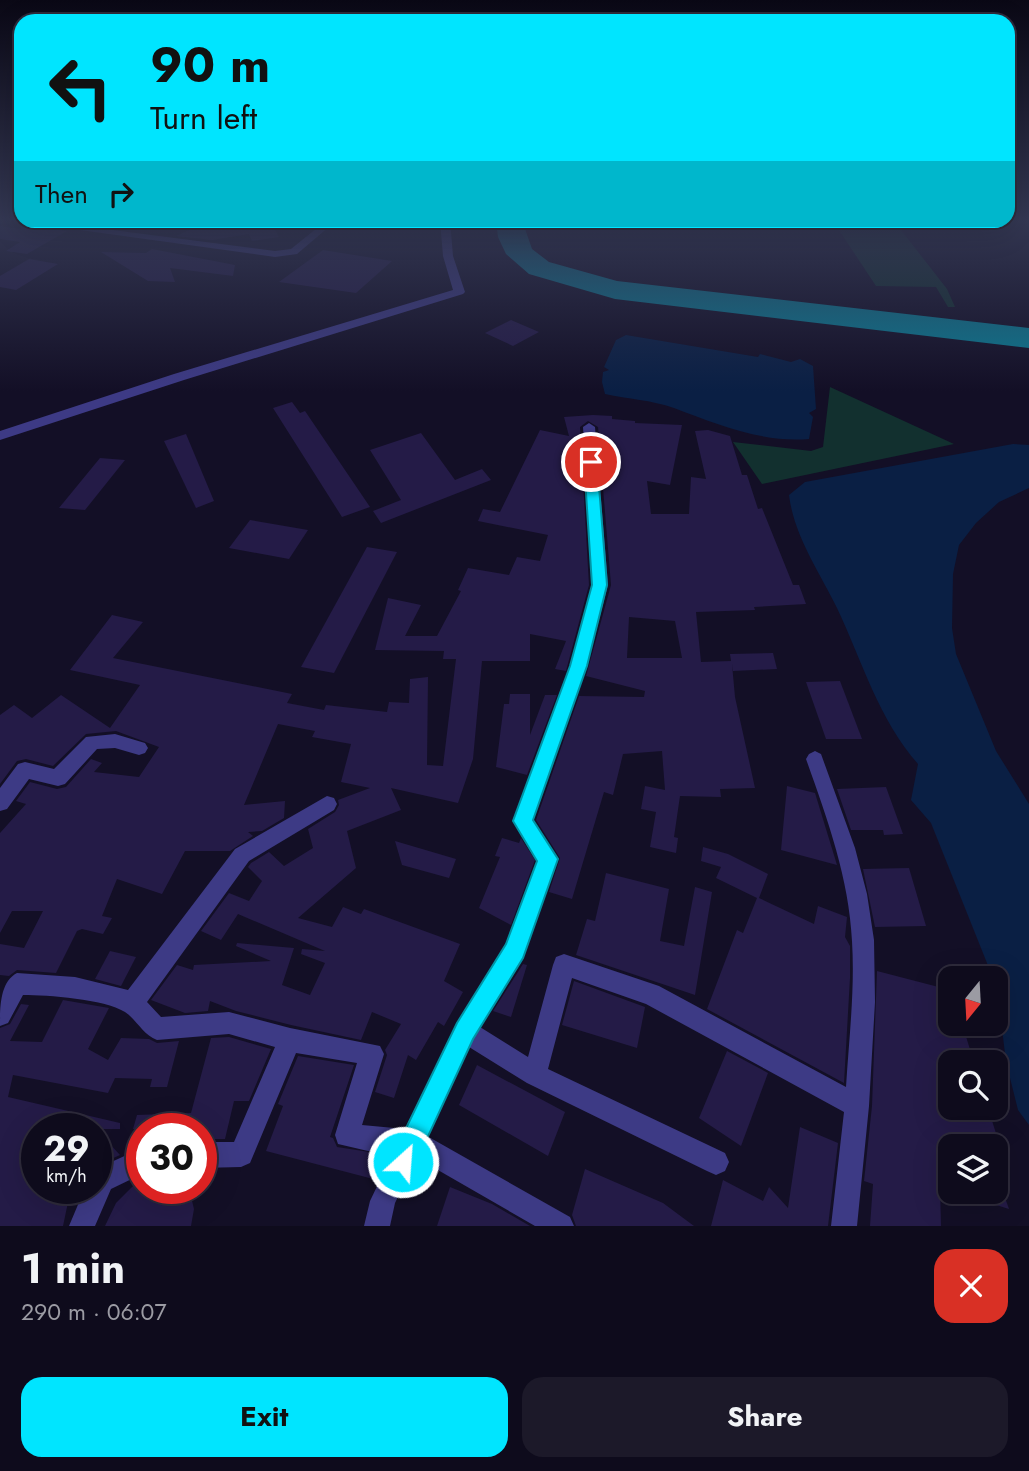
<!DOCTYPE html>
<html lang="en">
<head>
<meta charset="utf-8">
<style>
	body { margin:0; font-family:Jost,sans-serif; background:#1c1929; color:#f1f3f6; height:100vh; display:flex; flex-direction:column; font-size:26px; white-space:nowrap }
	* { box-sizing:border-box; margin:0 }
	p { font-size:23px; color:#9b9ba3 }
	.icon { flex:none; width:38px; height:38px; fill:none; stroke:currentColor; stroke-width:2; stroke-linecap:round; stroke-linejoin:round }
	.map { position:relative; height:1226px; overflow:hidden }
	.panel { display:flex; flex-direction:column; background:#0e0b1c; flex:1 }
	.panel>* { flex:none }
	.guide { position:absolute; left:14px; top:14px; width:1001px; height:214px; border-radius:21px; box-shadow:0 7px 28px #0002,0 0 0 2px #2e2b3b; background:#00e5ff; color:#111; overflow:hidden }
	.needle { width:46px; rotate:198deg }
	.controls { position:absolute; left:938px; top:966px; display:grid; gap:14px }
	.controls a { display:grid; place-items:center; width:70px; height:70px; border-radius:14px; background:#0e0b1c; box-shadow:0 7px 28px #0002,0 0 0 2px #2e2b3b; font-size:35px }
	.speed { position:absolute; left:21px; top:1113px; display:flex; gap:14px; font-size:35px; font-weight:700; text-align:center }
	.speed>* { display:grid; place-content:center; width:91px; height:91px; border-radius:50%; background:#0e0b1c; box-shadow:0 7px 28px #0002,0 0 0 2px #2e2b3b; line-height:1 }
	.speed small { font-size:18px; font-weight:400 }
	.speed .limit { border:10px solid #d22; background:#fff; color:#111 }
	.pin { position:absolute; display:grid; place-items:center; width:60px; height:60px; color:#fff; margin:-30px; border:4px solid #fff; border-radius:50%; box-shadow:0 2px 7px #0007 }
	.me { position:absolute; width:77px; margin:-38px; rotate:26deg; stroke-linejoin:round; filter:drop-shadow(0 0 5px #0008) }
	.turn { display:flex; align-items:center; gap:24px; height:147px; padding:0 21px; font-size:32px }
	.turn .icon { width:91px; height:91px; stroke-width:2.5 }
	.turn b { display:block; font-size:49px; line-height:60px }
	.then { display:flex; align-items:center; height:66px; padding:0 21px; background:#0003; gap:14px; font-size:26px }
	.round { display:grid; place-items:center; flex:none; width:74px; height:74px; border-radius:21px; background:#1c1929 }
	.summary { display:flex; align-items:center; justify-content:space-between; height:119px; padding:0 21px }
	h1 { font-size:42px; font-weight:700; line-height:52px }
	.cta { display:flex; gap:14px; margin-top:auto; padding:14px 21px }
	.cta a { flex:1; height:80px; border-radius:21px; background:#00e5ff; color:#111; font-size:28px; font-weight:700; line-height:80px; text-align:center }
	.cta a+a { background:#1c1929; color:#f1f3f6 }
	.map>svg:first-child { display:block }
</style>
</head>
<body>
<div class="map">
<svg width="1029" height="1226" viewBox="0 0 1029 1226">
	<rect width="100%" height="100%" fill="#130f26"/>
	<g fill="#12302f">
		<polygon points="833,221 894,221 947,289 955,307 948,307 936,287 876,286"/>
		<polygon points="830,387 954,444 762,484 733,442 811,451 823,447"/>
	</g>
	<g fill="#0a1f44">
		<path d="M 626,335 L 758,357 L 760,354 L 791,362 L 800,359 L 813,366 L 816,409 L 809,413 L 813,417 L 809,439 C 761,443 717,424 674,408 C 651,400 628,399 605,394 L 602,382 L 603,372 L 609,370 L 604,367 L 616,340 Z"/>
		<path d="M 1013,444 L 1029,445 L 1029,488 L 999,502 L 976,523 L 959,545 L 953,574 L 952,628 L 956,654 L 996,751 L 1029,804 L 1029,1125 L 1018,1110 L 1006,1062 L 996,978 L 993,978 L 931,823 L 911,800 L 918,764 C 879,720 862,661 837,608 C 819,571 794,536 789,495 L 805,482 Z"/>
	</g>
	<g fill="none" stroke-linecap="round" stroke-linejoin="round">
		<polygon fill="#0a7a92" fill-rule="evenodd" points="496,220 522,220 532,249 549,262 617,281 1029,328 1029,348 615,299 529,274 506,254 498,237"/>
	</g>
	<g fill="#241b47" fill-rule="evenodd">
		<polygon points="217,220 269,220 279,237 252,241 249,234 212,240 176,236 205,223"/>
		<polygon points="21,225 67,231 27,254 6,251 20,242 0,239 0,226 21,229"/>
		<polygon points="152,249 235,265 233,276 170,268 175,282 148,281 101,252 146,253"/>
		<polygon points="323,250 392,261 356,293 279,282"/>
		<polygon points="29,259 58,264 16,290 0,287 0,276"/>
		<polygon points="511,320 539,332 513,346 485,333"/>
		<polygon points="292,402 300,413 305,411 370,507 342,517 273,408"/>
		<path d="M 593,415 L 612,416 L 612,419 L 635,421 L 635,423 L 682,425 L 670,485 L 647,481 L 651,514 L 689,514 L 691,477 L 706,479 L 695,431 L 708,430 L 730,436 L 742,475 L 747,475 L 758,509 L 762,508 L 793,585 L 799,585 L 806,604 L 754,607 L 755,610 L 696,612 L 701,662 L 731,661 L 730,654 L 773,653 L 777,669 L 733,671 L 732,664 L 735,697 L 755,788 L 720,789 L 721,797 L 680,796 L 674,837 L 678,838 L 676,853 L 650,847 L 656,812 L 641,809 L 645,786 L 665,790 L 662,751 L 623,754 L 613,795 L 604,792 L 572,899 L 549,892 L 560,858 L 536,820 L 579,696 L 644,697 L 645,691 L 586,676 L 611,585 L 598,427 L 588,421 L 580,427 L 589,585 L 566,671 L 555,669 L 566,641 L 530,634 L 530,661 L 482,661 L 473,759 L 458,803 L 391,788 L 401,810 L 347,831 L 356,868 L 298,918 L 332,927 L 343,907 L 361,914 L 364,909 L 460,944 L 444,981 L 463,992 L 444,1026 L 438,1022 L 416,1060 L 408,1055 L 394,1098 L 375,1092 L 387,1055 L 385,1050 L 401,1024 L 372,1012 L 361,1040 L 291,1025 L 236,1011 L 210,1001 L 208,1011 L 185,1013 L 151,1000 L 177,965 L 193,970 L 194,965 L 271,961 L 236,946 L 237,943 L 294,948 L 282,985 L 310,995 L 325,963 L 301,954 L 302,949 L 325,951 L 238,914 L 221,940 L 201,931 L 229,893 L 249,901 L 262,881 L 248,867 L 251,863 L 269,852 L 284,866 L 313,848 L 308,829 L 335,812 L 339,805 L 338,800 L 370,788 L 341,782 L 351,744 L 312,737 L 315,731 L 278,724 L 244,805 L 285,801 L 284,818 L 262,831 L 248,832 L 253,836 L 230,851 L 185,851 L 162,894 L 117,879 L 102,916 L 112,918 L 103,934 L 82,929 L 77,931 L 56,973 L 17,970 L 9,976 L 0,975 L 0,944 L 24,948 L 43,911 L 12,911 L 0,933 L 0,833 L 26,804 L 16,801 L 30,782 L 57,789 L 66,787 L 91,759 L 102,763 L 94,772 L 139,777 L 159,747 L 116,731 L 86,734 L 53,766 L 26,759 L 17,761 L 0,784 L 0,715 L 14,705 L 32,718 L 61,695 L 110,728 L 140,685 L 70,670 L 112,615 L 143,622 L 113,658 L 292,694 L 287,703 L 324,710 L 326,705 L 387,712 L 389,702 L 409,703 L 410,679 L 428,677 L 427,765 L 443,766 L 456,659 L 443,659 L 444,651 L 375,650 L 388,598 L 421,605 L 405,636 L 437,636 L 461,591 L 458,590 L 468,568 L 509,575 L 517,557 L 540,561 L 548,535 L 478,521 L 483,509 L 500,512 L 540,430 L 569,436 L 564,417 ZM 629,617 L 675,621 L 682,658 L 627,658 Z"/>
		<polygon points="421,433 455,480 482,469 491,480 381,523 373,511 401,500 370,450"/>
		<polygon points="186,434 214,501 196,508 164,441"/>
		<polygon points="100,458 125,460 85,510 59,508"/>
		<polygon points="250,520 308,530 289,559 229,548"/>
		<polygon points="367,547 397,552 334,673 301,667"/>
		<polygon points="840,681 862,739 826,739 806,682"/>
		<polygon points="510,694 530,694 530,735 545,695 557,695 527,775 496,767 504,704 509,704"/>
		<polygon points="787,786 815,793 837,865 781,850"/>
		<polygon points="886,787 903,834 884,835 883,830 851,830 837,789"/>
		<polygon points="502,838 519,843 521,838 535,860 511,925 479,908 500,857 495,856"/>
		<polygon points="395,841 456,859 449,878 402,865"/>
		<polygon points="703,847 728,854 768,874 759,898 814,924 818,906 847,917 845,937 850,946 850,978 844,1083 707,1009 737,930 743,933 757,898 716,878 721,867 701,861"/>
		<polygon points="909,868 926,926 875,927 863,869"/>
		<polygon points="606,873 669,889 660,941 684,946 695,887 712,892 695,995 576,955 587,919 595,921"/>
		<polygon points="110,951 136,957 121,986 95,979"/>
		<polygon points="523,964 527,965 511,1017 493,1011"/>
		<polygon points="877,971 950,990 950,1024 962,1024 974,1062 950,1062 950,1108 988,1108 1000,1146 970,1146 950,1140 950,1190 940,1187 941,1226 870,1226 873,1184 864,1181 872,1106"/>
		<polygon points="574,981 645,1007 637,1048 562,1025"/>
		<polygon points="63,1000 109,1008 88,1049 108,1060 121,1038 149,1039 157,1043 179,1041 167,1087 150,1087 152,1079 115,1078 108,1093 13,1075 8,1097 120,1123 120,1129 37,1129 37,1188 71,1188 63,1226 0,1226 0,1028 10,1024 21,1004 29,1005 10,1041 42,1042"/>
		<polygon points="229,1037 271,1049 249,1101 234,1101 225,1139 201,1139 201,1129 133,1129 137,1115 191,1113 211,1038"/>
		<polygon points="727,1051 768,1073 741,1146 699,1118"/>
		<polygon points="298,1056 354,1065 330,1137 333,1138 337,1147 389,1155 377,1180 266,1151 283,1106 278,1104"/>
		<polygon points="477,1065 565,1112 548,1156 459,1105"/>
		<polygon points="800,1127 838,1143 828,1226 711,1226 723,1180 763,1201 769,1187 788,1208"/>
		<polygon points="96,1129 120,1155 96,1166"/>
		<polygon points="585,1169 663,1203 694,1226 576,1226 572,1215"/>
		<polygon points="142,1177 142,1188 189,1188 194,1209 191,1226 105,1226 116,1203"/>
		<polygon points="450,1187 492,1204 530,1226 437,1226"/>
		<polygon points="965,1192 1003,1192 1009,1209 964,1195"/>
	</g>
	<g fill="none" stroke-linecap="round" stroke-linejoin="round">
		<g fill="#3d3a85" fill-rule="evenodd">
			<polygon points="0,219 35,220 275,251 291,249 327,220 337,220 297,254 275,257"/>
			<path d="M 589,423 L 595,427 L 608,585 L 587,666 L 533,820 L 558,859 L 523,959 L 480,1027 L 528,1057 L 553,965 L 556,957 L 564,954 L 659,986 L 846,1087 C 849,1038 855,990 852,941 C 849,878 827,818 806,759 L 809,754 L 815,751 L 821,754 L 855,848 L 867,894 L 874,940 L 875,1002 L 869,1106 L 857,1226 L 831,1226 L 844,1112 L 646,1004 L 572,978 L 548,1069 L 725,1153 L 729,1162 L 725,1171 L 716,1175 L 707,1171 L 527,1083 L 469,1047 L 427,1136 L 570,1217 L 574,1226 L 535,1226 L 417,1158 L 395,1203 L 390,1226 L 364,1226 L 370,1201 L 393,1153 L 368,1151 L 338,1144 L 335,1135 L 357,1063 L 296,1053 L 250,1163 L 241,1167 L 201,1168 L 201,1142 L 234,1142 L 275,1047 L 229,1034 L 157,1040 C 143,1035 137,1020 125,1012 C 104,999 48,995 23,995 L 8,1023 L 0,1026 C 0,1007 0,982 17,973 L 75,977 L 128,990 L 235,849 L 327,796 L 334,798 L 337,804 L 334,810 L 249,861 L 147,1002 L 161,1017 L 229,1012 L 290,1028 L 380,1046 L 384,1054 L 362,1125 L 405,1129 L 457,1023 L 506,945 L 538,860 L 513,821 L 571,666 L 592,585 L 583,427 Z"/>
			<polygon points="115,734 145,743 148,748 145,753 139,755 115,748 97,749 65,784 58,786 29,779 7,809 0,811 0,788 18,764 25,762 54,769 86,737"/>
			<polygon points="142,1148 142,1174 111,1189 95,1226 69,1226 85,1188 96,1188 96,1169"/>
		</g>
		<polygon fill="#3d3a85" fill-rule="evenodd" points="440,220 450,220 453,256 465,292 463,294 184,380 0,440 0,431 174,374 453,290 443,256"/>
	</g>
	<linearGradient id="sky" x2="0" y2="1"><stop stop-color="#0a0815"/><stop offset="0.56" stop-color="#333752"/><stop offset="1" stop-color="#333752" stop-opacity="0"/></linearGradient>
	<rect width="1029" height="391" fill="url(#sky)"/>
	<polygon fill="#00e5ff" stroke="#0095a6" stroke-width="2" points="591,458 597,462 607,585 587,666 533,820 558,859 523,958 473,1039 412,1171 403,1175 394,1171 391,1162 394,1153 457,1023 506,944 537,861 513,821 570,666 592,585 584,462"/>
</svg>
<div class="controls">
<a><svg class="needle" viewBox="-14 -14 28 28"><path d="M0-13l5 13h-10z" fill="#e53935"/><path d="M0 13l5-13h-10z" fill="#9b9ba3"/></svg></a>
<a><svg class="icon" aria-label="search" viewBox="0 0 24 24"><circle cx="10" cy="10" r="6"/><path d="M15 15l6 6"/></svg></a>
<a><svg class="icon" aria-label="layers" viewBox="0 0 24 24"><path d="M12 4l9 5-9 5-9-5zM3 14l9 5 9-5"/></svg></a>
</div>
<div class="speed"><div>29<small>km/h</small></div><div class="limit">30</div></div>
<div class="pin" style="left:591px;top:462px;background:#d93025"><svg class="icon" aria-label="arrive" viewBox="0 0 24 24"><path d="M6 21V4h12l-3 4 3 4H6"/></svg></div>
<svg class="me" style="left:403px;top:1162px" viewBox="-20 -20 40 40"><circle r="17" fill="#00e5ff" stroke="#fff" stroke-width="3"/><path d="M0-11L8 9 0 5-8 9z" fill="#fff"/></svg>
<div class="guide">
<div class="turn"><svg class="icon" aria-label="left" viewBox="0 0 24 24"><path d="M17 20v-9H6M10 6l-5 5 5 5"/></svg><div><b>90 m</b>Turn left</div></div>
<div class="then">Then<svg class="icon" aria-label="right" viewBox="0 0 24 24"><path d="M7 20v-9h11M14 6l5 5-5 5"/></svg></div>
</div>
</div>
<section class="panel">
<div class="summary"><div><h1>1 min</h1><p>290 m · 06:07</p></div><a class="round" style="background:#d93025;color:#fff"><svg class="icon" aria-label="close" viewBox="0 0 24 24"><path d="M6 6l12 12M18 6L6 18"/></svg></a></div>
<div class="cta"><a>Exit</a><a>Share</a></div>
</section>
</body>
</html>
